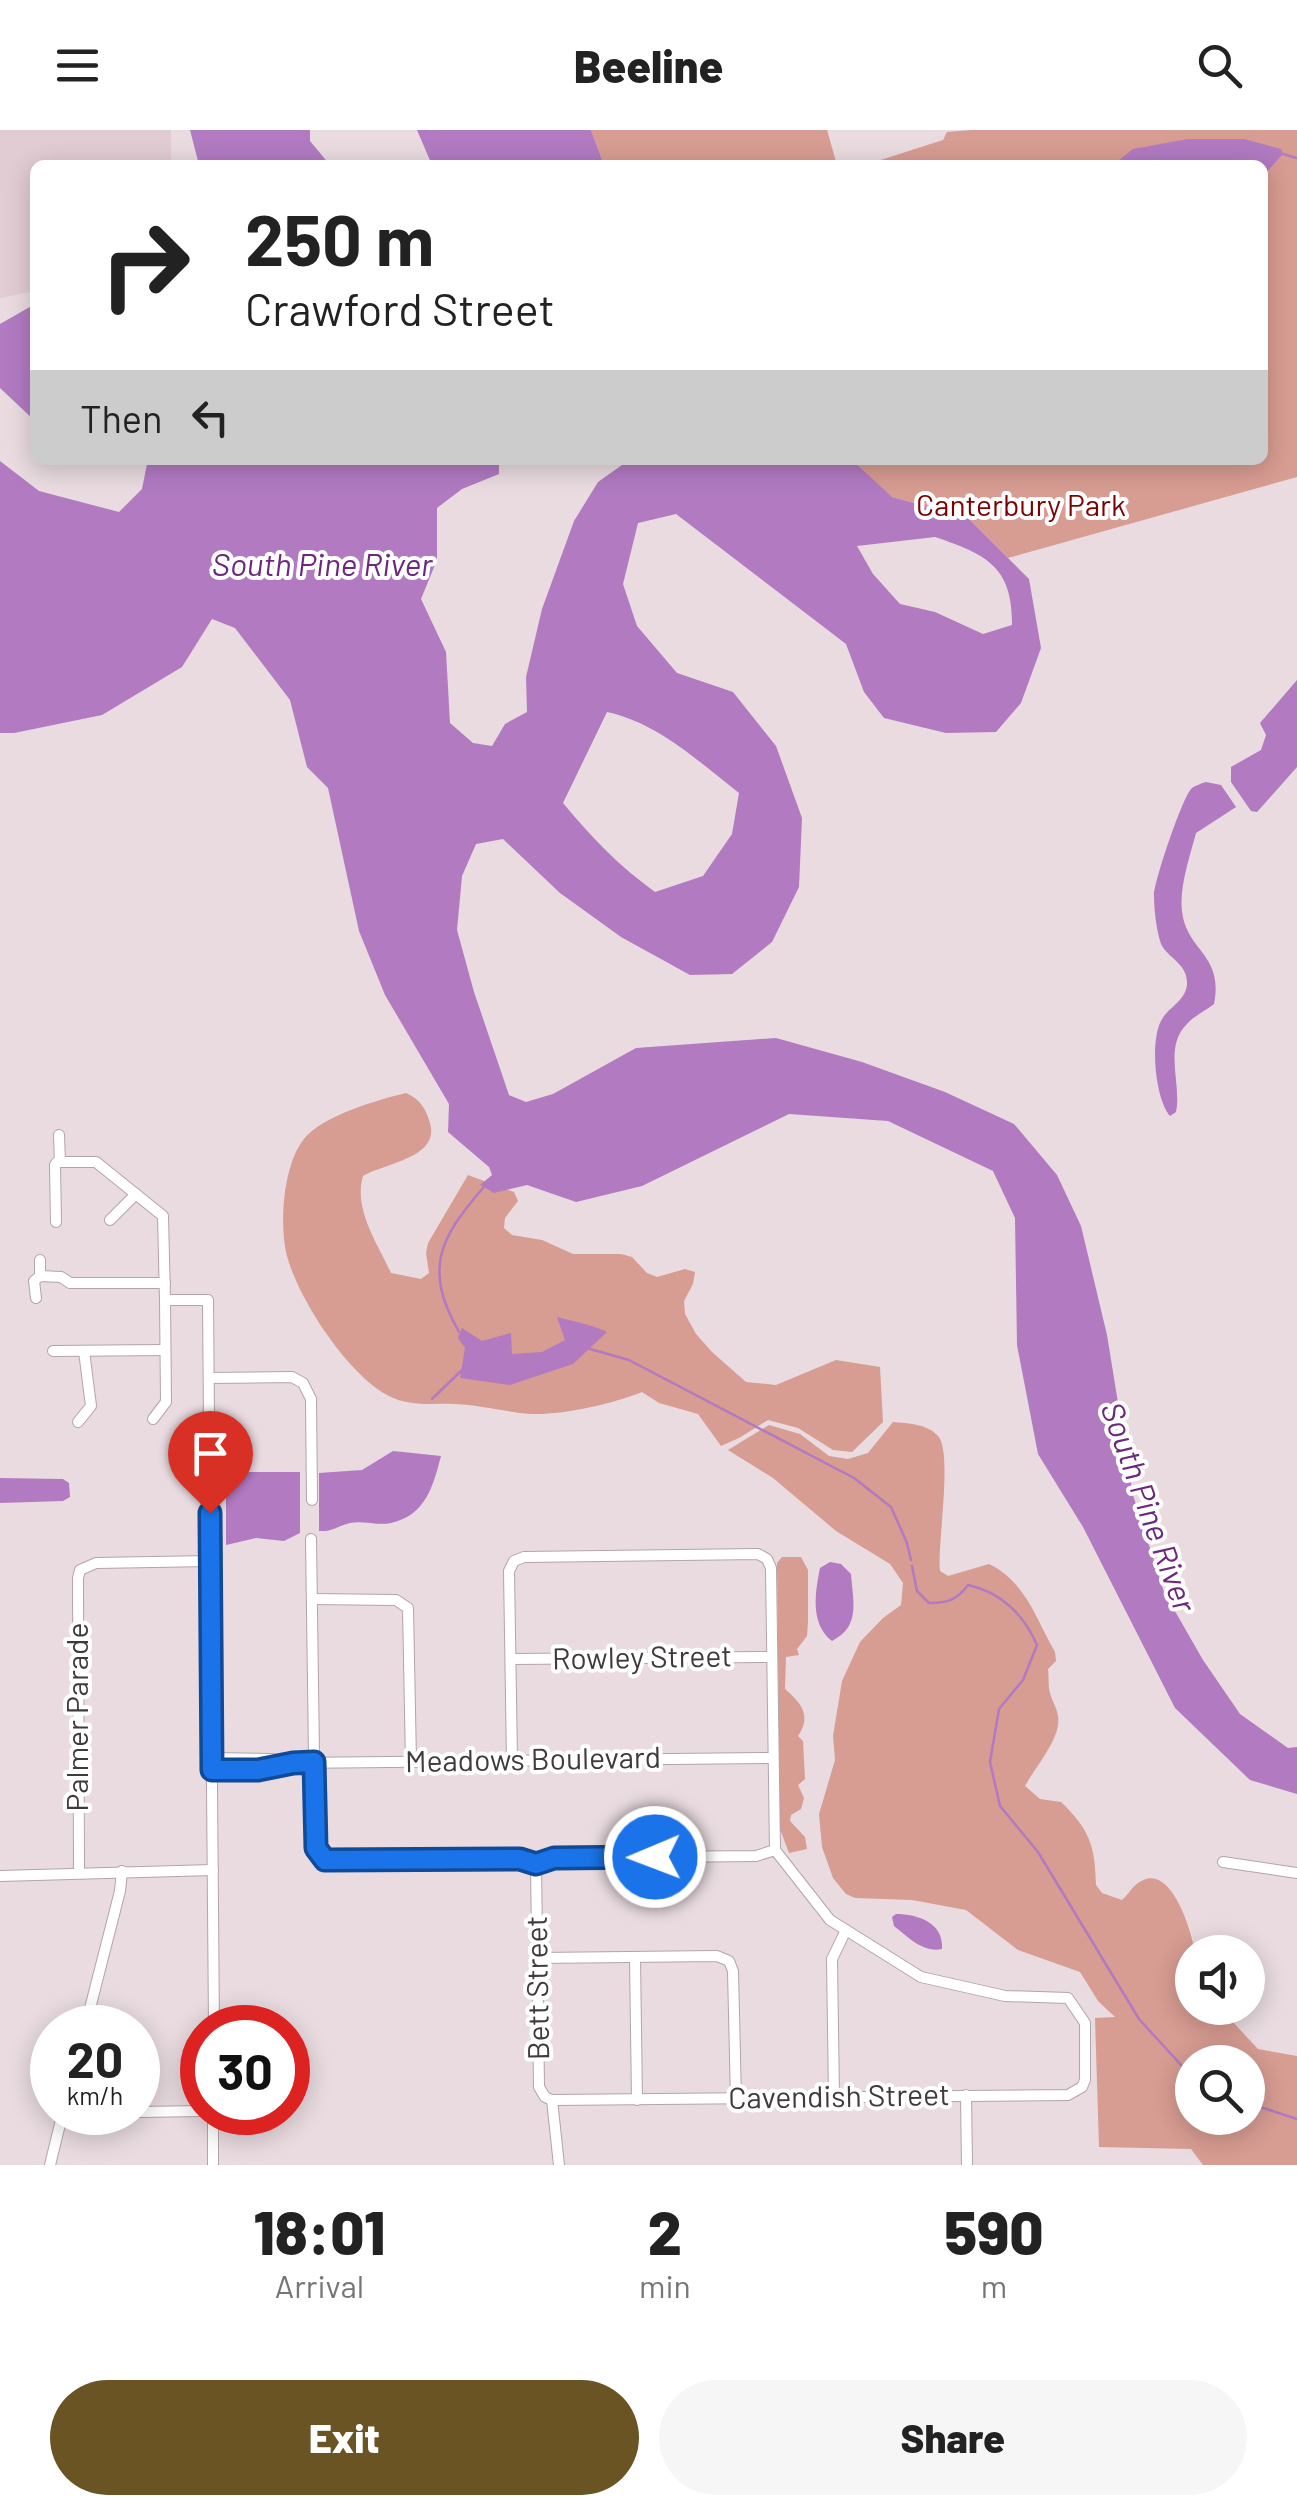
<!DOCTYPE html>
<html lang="en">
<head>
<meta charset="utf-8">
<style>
	body { margin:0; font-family:Barlow,sans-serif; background:#f6f6f6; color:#222; height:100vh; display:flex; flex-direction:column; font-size:38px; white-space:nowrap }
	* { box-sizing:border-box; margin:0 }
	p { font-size:32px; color:#767676 }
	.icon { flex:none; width:55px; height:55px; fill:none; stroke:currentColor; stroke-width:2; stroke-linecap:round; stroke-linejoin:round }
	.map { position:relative; height:2035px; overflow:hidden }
	.side { display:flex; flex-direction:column; background:#fff; flex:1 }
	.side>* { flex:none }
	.guide { position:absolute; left:30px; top:30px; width:1238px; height:305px; border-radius:15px; box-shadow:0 5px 25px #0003; background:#fff; color:#222; overflow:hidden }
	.controls { position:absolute; left:1175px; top:1805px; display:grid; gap:20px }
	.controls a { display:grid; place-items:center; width:90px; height:90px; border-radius:50%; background:#fff; box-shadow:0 5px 25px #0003; font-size:50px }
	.speed { position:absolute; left:30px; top:1875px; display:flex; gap:20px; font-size:50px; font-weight:700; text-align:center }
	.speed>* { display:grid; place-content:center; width:130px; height:130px; border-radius:50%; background:#fff; box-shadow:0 5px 25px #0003; line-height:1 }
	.speed small { font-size:25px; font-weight:400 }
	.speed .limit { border:15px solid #d22; background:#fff; color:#111 }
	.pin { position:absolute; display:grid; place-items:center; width:85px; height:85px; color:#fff; margin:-102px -42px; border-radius:50% 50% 50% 0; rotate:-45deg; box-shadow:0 0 10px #0007 }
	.pin .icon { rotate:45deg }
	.me { position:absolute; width:110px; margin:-55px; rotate:269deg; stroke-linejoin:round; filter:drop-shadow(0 0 8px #0008) }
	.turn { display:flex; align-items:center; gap:35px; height:210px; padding:0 50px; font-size:45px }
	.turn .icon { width:130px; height:130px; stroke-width:2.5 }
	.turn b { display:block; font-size:70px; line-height:85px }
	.then { display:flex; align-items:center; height:95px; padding:0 50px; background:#0003; gap:20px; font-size:38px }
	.eta { display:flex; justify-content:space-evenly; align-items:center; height:170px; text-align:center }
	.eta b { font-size:60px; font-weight:800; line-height:70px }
	.primary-button { display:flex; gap:20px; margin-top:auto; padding:20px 50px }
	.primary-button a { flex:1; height:115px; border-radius:60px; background:#6a5424; color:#fff; font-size:40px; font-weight:800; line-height:115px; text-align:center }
	.primary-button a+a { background:#f6f6f6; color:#222 }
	header { display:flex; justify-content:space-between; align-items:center; height:130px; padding:0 50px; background:#fff; font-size:45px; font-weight:800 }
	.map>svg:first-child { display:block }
</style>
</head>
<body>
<header><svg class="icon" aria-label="menu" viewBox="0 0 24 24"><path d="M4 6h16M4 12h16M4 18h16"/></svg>Beeline<svg class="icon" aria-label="search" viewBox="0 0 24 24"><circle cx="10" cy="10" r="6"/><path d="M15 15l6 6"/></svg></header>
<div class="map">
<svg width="1297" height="2035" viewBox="0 0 1297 2035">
	<rect width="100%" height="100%" fill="#e9dbe0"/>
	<polygon fill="#e2ccd4" points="0,0 171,0 171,35 35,35 35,161 0,168"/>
	<g fill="#d79c92" fill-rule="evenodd">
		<polygon points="591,0 827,0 837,35 604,35"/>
		<polygon points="972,0 1297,0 1297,347 1008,428 968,388 892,367 855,336 852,330 1262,330 1262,35 865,35 943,10 947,2"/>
		<path d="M 406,963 C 420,969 426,979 430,993 C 440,1028 384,1033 363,1046 C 353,1079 378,1114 391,1143 L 421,1149 L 429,1143 L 426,1123 L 428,1113 L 468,1045 L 514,1062 L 518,1071 L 505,1088 L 504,1098 L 512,1105 L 542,1110 L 573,1124 L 621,1124 L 632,1127 L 647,1143 L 657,1147 L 685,1139 L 695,1142 L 693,1154 L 684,1171 L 685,1184 L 696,1204 L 712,1222 L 746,1252 L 776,1255 L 836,1230 L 880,1237 L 883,1292 L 852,1322 L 833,1320 L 798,1298 L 768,1290 L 739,1308 L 721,1316 L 698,1284 L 659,1273 L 642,1262 C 612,1274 564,1285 531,1284 C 505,1282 481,1275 455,1274 C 433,1273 410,1277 389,1266 C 348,1245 299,1170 287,1126 C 279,1095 283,1035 304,1009 C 322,986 377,970 406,963 Z"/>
		<path d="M 893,1292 C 907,1293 928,1294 938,1306 C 953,1322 937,1415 940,1441 L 948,1446 L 989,1434 C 1026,1452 1036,1489 1055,1522 L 1056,1531 L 1048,1539 C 1049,1547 1048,1556 1050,1563 C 1052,1571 1057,1578 1058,1586 C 1062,1607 1036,1636 1025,1656 L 1040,1669 L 1061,1672 C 1090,1700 1095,1716 1096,1755 L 1102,1763 L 1122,1770 C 1128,1765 1132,1757 1138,1753 C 1169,1730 1189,1795 1193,1813 C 1197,1830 1188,1850 1190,1868 C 1191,1876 1195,1882 1198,1890 L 1232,1891 L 1258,1919 L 1297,1926 L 1297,2035 L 1203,2035 L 1191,2019 L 1099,2017 L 1095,1888 L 1115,1887 L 1098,1871 L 1080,1842 L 1018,1820 L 966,1780 L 912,1770 L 855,1768 L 846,1764 L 833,1748 L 822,1717 L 819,1684 L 835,1630 L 833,1606 L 842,1551 L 860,1512 L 883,1488 L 901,1475 L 903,1453 L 890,1434 L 836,1401 L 773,1348 L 728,1320 L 769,1295 L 800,1304 L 829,1326 L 848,1329 L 868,1323 ZM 1192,1932 L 1248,1932 L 1248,1988 L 1192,1988 Z"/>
		<path d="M 782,1427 L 801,1427 L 808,1440 L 808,1492 L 807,1506 L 797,1519 L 799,1525 L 786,1527 L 785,1559 C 801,1573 812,1585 798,1606 L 803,1611 L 805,1649 L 798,1655 L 804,1668 L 801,1679 L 791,1685 L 790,1691 L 805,1707 L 807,1719 L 789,1723 L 780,1699 L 777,1433 Z"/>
	</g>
	<g fill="#b17ac1" fill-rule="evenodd">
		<polygon points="190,0 310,0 310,11 330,35 199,35"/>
		<polygon points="417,0 591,0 604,35 432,35"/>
		<polygon points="1188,9 1244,9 1281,19 1283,24 1263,46 1262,35 1113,35 1133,19"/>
		<polygon points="35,174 35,291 0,258 0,194"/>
		<path d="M 151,330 L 499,330 L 499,344 L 462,359 L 437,378 L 437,430 L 421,469 L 446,522 L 450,593 L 473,613 L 492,616 L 505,594 L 527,582 L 526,547 L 542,479 L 574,391 L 598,352 L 629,330 L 852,330 L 892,367 L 968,388 L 1029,449 L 1041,518 L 1021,573 L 996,602 L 946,603 L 884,588 L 864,562 L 846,514 L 676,384 L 638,393 L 623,454 L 637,496 L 677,543 L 733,562 L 776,616 L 802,688 L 799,757 L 772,812 L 732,844 L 690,845 L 621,807 L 560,763 L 503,709 L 476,714 L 462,746 L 457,800 L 474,862 L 509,965 L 526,972 L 553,964 L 636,918 L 776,908 L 862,932 L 945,962 L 1014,994 L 1057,1045 L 1081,1096 L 1107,1205 L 1133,1365 L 1164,1462 L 1203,1530 L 1240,1584 L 1288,1618 L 1297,1617 L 1297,1664 L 1250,1650 L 1175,1578 L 1083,1397 L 1038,1324 L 1017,1215 L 1015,1088 L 993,1041 L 888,991 L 789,984 L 642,1056 L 576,1072 L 527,1055 L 494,1063 L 480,1055 L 492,1045 L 489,1037 L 448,1002 L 449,974 L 385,865 L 359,801 L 328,658 L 307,637 L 290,570 L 235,498 L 212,489 L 182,537 L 102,585 L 14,603 L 0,603 L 0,331 L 39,361 L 119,382 L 142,359 L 147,334 ZM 935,407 C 986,424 1013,437 1012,495 L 983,504 L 935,482 L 900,474 L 873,444 L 857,416 ZM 607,582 C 658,593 698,631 739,663 L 732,704 L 703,746 L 655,762 C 619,736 591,707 563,673 Z"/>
		<polygon points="1297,550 1297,637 1257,682 1251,681 1231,652 1231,637 1261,620 1266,605 1260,593"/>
		<path d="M 1206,652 L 1221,655 L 1236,677 L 1196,703 C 1190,726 1179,757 1182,781 C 1186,821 1224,824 1214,874 C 1205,881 1194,886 1187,894 C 1163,917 1182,954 1176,982 L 1170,986 C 1155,968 1150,912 1161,891 C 1168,877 1186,871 1187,854 C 1188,832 1165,828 1160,811 C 1156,797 1154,779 1154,765 C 1154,752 1183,665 1192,658 C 1195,656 1202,653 1206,652 Z"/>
		<path d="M 557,1187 C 575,1192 590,1194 607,1202 L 573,1234 L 510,1255 L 460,1248 L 465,1218 L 458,1208 L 462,1198 L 482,1211 L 511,1203 L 512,1224 L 542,1222 L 565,1210 Z"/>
		<path d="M 393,1321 L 441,1326 C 433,1356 426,1385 391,1393 C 378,1396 363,1390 350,1393 C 337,1396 333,1402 319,1401 L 319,1343 L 362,1340 Z"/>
		<polygon points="226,1342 300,1342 300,1403 284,1411 256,1408 226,1415"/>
		<polygon points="0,1348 63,1349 69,1353 70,1367 63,1371 0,1373"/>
		<path d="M 830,1432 L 841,1434 L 851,1444 C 853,1472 861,1496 832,1511 C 810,1494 815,1463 820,1438 Z"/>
		<path d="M 896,1784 C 918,1784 944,1793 942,1819 C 923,1823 908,1807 894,1796 L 892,1787 Z"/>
	</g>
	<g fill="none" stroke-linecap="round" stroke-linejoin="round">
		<g stroke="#b17ac1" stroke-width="2.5">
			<polyline points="1283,24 1297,28"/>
			<path d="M 459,1202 C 424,1140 438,1110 483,1058"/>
			<polyline points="590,1219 629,1230 854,1348 891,1377 907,1413 911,1430"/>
			<polyline points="432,1269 463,1239"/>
			<path d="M 912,1436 L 917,1461 L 929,1473 C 948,1473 957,1470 968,1455 C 1001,1462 1024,1485 1037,1515 L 1023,1550 L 999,1579 L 990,1632 L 1000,1676 L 1038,1722 L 1139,1889 L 1192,1947"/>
			<polyline points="1248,1973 1297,1989"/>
		</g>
		<defs>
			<g id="minor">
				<polyline points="59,1005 60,1032"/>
				<polyline points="110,1090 136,1064"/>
				<polyline points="56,1092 55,1035 57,1032 96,1032 163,1086 165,1170 208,1170 214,1898"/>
				<polyline points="40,1130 40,1146"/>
				<polyline points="36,1168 34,1151 40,1146 61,1147 70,1153 165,1153"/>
				<polyline points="53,1221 165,1220"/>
				<polyline points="209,1248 292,1247 303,1253 311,1269 312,1370"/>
				<polyline points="153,1289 166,1272 165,1170"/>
				<polyline points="78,1292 91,1276 84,1221"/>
				<polyline points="311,1409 315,1698 316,1718 325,1730 520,1729 536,1735 554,1728 756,1726 775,1720"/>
				<polyline points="312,1469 396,1470 408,1478 411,1632"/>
				<polyline points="511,1529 772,1527"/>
				<polyline points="212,1628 271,1629 293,1633 773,1628"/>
				<polyline points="512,1630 509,1441 514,1431 524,1427 758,1424 767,1429 771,1438 775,1720 830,1790 921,1847 1005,1866 1068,1868 1085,1893 1085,1950 1082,1957 1068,1965 552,1970"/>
				<polyline points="212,1640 274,1639 292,1633"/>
				<polyline points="1223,1732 1297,1743"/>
				<polyline points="536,1735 539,1957 545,1967 552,1970 559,2035"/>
				<polyline points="79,1742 78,1448 80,1440 96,1433 211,1431"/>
				<polyline points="0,1746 213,1740"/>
				<polyline points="539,1828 717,1826 729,1831 733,1841 736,1969"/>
				<polyline points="635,1828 637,1970"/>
				<polyline points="85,1898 120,1761 122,1741"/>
				<polyline points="966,1965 967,2035"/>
				<polyline points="834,1967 832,1829 846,1800"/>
				<polyline points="138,1982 202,1981"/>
				<polyline points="213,1982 213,2035"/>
				<polyline points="63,1983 99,1982"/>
				<polyline points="50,2035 63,1982"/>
			</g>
		</defs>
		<use href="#minor" stroke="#b2a5aa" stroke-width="12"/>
		<use href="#minor" stroke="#fff" stroke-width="10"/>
	</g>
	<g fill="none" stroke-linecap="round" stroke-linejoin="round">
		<defs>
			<polyline id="route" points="210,1383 212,1640 258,1640 293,1633 314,1632 316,1718 325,1730 520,1729 536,1734 554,1728 655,1727"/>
		</defs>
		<use href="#route" stroke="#114b97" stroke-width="25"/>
		<use href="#route" stroke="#1a73e8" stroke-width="18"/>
	</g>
	<g text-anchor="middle" stroke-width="8" stroke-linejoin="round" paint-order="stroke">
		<g font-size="30" fill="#7a0200" stroke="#fff">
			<text x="1021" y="386">Canterbury Park</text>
		</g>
		<g font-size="30" fill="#403a3c" stroke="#fff">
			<text transform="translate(642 1528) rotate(-1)" y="10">Rowley Street</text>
			<text transform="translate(78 1587) rotate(-90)" y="10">Palmer Parade</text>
			<text transform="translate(533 1630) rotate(-1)" y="10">Meadows Boulevard</text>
			<text transform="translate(538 1858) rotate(-91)" y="10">Bett Street</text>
			<text transform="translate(839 1967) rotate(-1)" y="10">Cavendish Street</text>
		</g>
		<g font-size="32" font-style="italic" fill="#6c287e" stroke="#fff">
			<text x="322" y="446">South Pine River</text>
			<text transform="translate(1148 1377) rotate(70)" y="11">South Pine River</text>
		</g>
	</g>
</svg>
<div class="controls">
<a><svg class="icon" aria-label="sound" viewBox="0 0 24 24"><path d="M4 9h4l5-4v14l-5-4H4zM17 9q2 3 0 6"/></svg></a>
<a><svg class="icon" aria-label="search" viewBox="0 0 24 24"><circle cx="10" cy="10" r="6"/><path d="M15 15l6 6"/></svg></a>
</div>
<div class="speed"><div>20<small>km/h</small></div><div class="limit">30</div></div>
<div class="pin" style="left:210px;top:1383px;background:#d93025"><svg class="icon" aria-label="arrive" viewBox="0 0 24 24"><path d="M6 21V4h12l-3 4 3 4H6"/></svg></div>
<svg class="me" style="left:655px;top:1727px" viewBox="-20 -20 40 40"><circle r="17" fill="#1a73e8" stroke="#fff" stroke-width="3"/><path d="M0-11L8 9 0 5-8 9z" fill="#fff"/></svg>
<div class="guide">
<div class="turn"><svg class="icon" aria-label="right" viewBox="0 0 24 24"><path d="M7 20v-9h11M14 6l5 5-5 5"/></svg><div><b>250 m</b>Crawford Street</div></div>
<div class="then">Then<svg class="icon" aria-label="left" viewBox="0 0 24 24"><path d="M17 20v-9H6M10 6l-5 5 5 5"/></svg></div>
</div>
</div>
<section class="side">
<div class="eta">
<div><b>18:01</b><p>Arrival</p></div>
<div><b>2</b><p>min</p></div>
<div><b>590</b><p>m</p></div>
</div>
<div class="primary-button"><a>Exit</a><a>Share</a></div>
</section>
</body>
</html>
